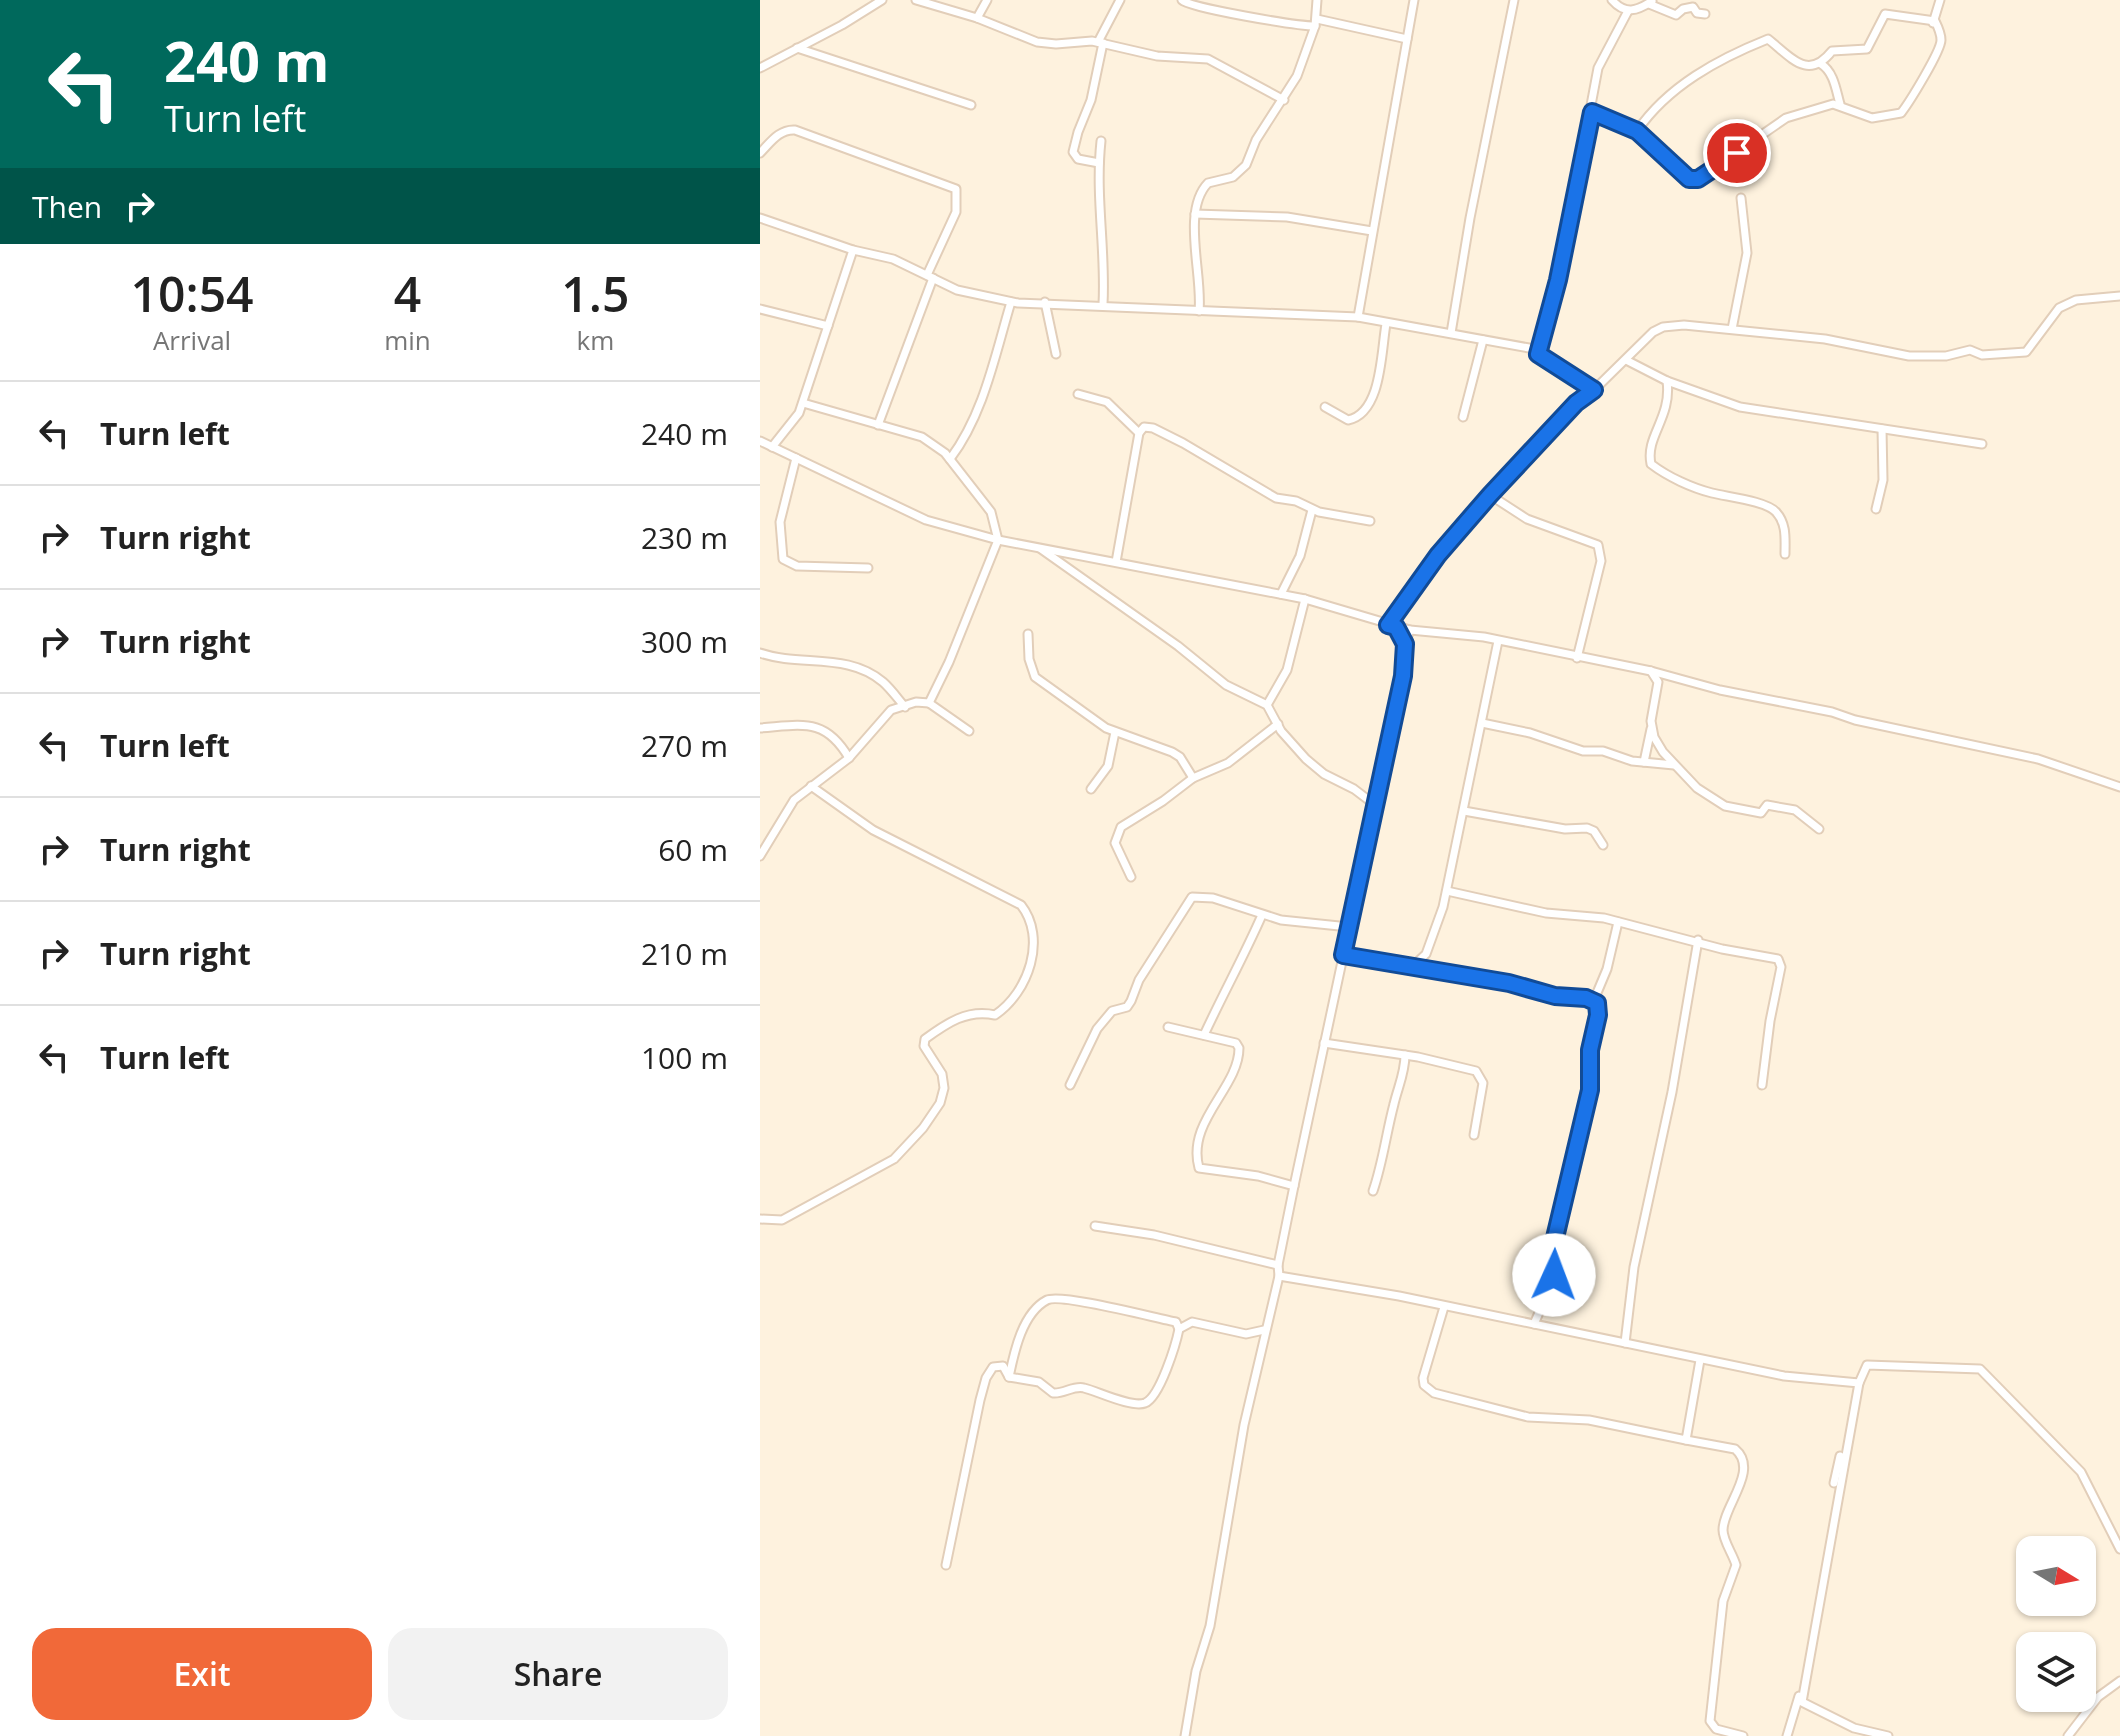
<!DOCTYPE html>
<html lang="en">
<head>
<meta charset="utf-8">
<style>
	body { margin:0; font-family:"Open Sans",sans-serif; background:#f2f2f2; color:#222; height:100vh; display:flex; flex-direction:column; font-size:30px; white-space:nowrap }
	* { box-sizing:border-box; margin:0 }
	p { font-size:26px; color:#767676 }
	.icon { flex:none; width:44px; height:44px; fill:none; stroke:currentColor; stroke-width:2; stroke-linecap:round; stroke-linejoin:round }
	.map { position:relative; flex:1; overflow:hidden }
	.side { display:flex; flex-direction:column; background:#fff; width:760px }
	.side>* { flex:none }
	.banner { background:#00695c; color:#fff; overflow:hidden }
	.needle { width:52px; rotate:100deg }
	.buttons { position:absolute; left:1256px; top:1536px; display:grid; gap:16px }
	.buttons a { display:grid; place-items:center; width:80px; height:80px; border-radius:16px; background:#fff; box-shadow:0 2px 6px #0004; font-size:40px }
	.pin { position:absolute; display:grid; place-items:center; width:68px; height:68px; color:#fff; margin:-34px; border:4px solid #fff; border-radius:50%; box-shadow:0 2px 8px #0007 }
	.me { position:absolute; width:88px; margin:-44px; rotate:2deg; stroke-linejoin:round; filter:drop-shadow(0 0 6px #0008) }
	.turn { display:flex; align-items:center; gap:28px; height:168px; padding:0 32px; font-size:36px }
	.turn .icon { width:104px; height:104px; stroke-width:2.5 }
	.turn b { display:block; font-size:56px; line-height:68px }
	.then { display:flex; align-items:center; height:76px; padding:0 32px; background:#0003; gap:16px; font-size:30px }
	.eta { display:flex; justify-content:space-evenly; align-items:center; height:136px; text-align:center }
	.eta b { font-size:48px; font-weight:600; line-height:56px }
	.primary-button { display:flex; gap:16px; margin-top:auto; padding:16px 32px }
	.primary-button a { flex:1; height:92px; border-radius:24px; background:#f16939; color:#fff; font-size:32px; font-weight:600; line-height:92px; text-align:center }
	.primary-button a+a { background:#f2f2f2; color:#222 }
	ul { padding:0; list-style:none }
	li { display:flex; align-items:center; gap:24px; height:104px; padding:0 32px; border-top:2px solid #e0e0e0 }
	li div { flex:1 }
	li b { display:block; font-size:30px }
	li em { font-style:normal }
	main { display:flex; flex:1; min-height:0 }
	.map>svg:first-child { display:block }
</style>
</head>
<body>
<main>
<section class="side">
<div class="banner">
<div class="turn"><svg class="icon" aria-label="left" viewBox="0 0 24 24"><path d="M17 20v-9H6M10 6l-5 5 5 5"/></svg><div><b>240 m</b>Turn left</div></div>
<div class="then">Then<svg class="icon" aria-label="right" viewBox="0 0 24 24"><path d="M7 20v-9h11M14 6l5 5-5 5"/></svg></div>
</div>
<div class="eta">
<div><b>10:54</b><p>Arrival</p></div>
<div><b>4</b><p>min</p></div>
<div><b>1.5</b><p>km</p></div>
</div>
<ul>
<li><svg class="icon" aria-label="left" viewBox="0 0 24 24"><path d="M17 20v-9H6M10 6l-5 5 5 5"/></svg><div><b>Turn left</b></div><em>240 m</em></li>
<li><svg class="icon" aria-label="right" viewBox="0 0 24 24"><path d="M7 20v-9h11M14 6l5 5-5 5"/></svg><div><b>Turn right</b></div><em>230 m</em></li>
<li><svg class="icon" aria-label="right" viewBox="0 0 24 24"><path d="M7 20v-9h11M14 6l5 5-5 5"/></svg><div><b>Turn right</b></div><em>300 m</em></li>
<li><svg class="icon" aria-label="left" viewBox="0 0 24 24"><path d="M17 20v-9H6M10 6l-5 5 5 5"/></svg><div><b>Turn left</b></div><em>270 m</em></li>
<li><svg class="icon" aria-label="right" viewBox="0 0 24 24"><path d="M7 20v-9h11M14 6l5 5-5 5"/></svg><div><b>Turn right</b></div><em>60 m</em></li>
<li><svg class="icon" aria-label="right" viewBox="0 0 24 24"><path d="M7 20v-9h11M14 6l5 5-5 5"/></svg><div><b>Turn right</b></div><em>210 m</em></li>
<li><svg class="icon" aria-label="left" viewBox="0 0 24 24"><path d="M17 20v-9H6M10 6l-5 5 5 5"/></svg><div><b>Turn left</b></div><em>100 m</em></li>
</ul>
<div class="primary-button"><a>Exit</a><a>Share</a></div>
</section>
<div class="map">
<svg width="1360" height="1736" viewBox="0 0 1360 1736">
	<rect width="100%" height="100%" fill="#fef2de"/>
	<g fill="none" stroke-linecap="round" stroke-linejoin="round">
		<defs>
			<g id="minor">
				<polyline points="156,0 217,18 277,42 296,44 332,41 397,56 448,59 524,100"/>
				<path d="M 422,0 C 430,8 537,26 555,26"/>
				<path d="M 852,0 C 865,15 877,11 892,1"/>
				<polyline points="889,4 916,15 923,9 933,7 937,13 945,14"/>
				<polyline points="217,18 227,0"/>
				<polyline points="557,19 647,39"/>
				<polyline points="1173,23 1180,0"/>
				<polyline points="338,42 360,0"/>
				<polyline points="37,48 211,105"/>
				<path d="M 1061,64 C 1074,72 1076,90 1080,104"/>
				<polyline points="0,68 82,25 122,0"/>
				<path d="M 832,112 L 877,131 L 924,178 L 938,179 L 1026,118 L 1073,104 L 1112,118 L 1141,113 C 1149,103 1181,51 1181,40 C 1181,33 1178,27 1175,21 L 1125,14 L 1107,49 L 1072,51 C 1048,81 1032,58 1008,39 C 958,59 908,86 877,131"/>
				<path d="M 341,141 C 335,197 346,249 343,304"/>
				<path d="M 0,153 C 10,143 19,129 35,130 L 196,189 L 196,212 L 167,275"/>
				<polyline points="339,163 318,159 313,152 318,132 331,100 343,43"/>
				<polyline points="435,214 527,217 612,231"/>
				<polyline points="0,218 93,250 133,259 197,290 258,303 598,317 769,348 788,358 834,390"/>
				<polyline points="285,302 296,354"/>
				<polyline points="0,309 68,326"/>
				<path d="M 439,311 C 443,275 421,211 448,183 L 473,177 L 486,165 L 496,140 L 537,76 L 555,26 L 557,0"/>
				<polyline points="598,317 654,0"/>
				<polyline points="972,329 987,253 981,198"/>
				<polyline points="691,333 710,218 754,0"/>
				<polyline points="778,354 798,280 838,68 868,11"/>
				<polyline points="866,360 907,381 980,407 1222,444"/>
				<path d="M 907,381 C 912,418 885,436 891,464 C 908,477 932,488 952,493 C 968,497 1006,501 1016,512 C 1027,524 1025,539 1025,554"/>
				<polyline points="318,394 347,402 379,433"/>
				<polyline points="43,403 162,437 185,453 231,512 238,540 189,662 169,703"/>
				<path d="M 565,407 L 588,420 C 622,413 621,352 626,324"/>
				<polyline points="703,417 723,340"/>
				<polyline points="118,425 173,278"/>
				<polyline points="0,441 166,520 238,540 545,599 650,630 724,637 891,671 960,690 1072,712 1095,720 1278,759 1360,787"/>
				<polyline points="12,447 39,413 93,250"/>
				<polyline points="36,458 20,522 23,559 37,566 108,568"/>
				<path d="M 190,459 C 224,414 235,355 251,302"/>
				<polyline points="730,495 767,519 838,545 841,561 817,658"/>
				<polyline points="1116,509 1123,480 1122,429"/>
				<polyline points="281,549 418,646 466,685 507,705 521,731 546,759 564,774 594,789 615,805"/>
				<polyline points="356,562 379,433 384,427 393,428 423,443 516,498 536,501 559,512 610,521"/>
				<polyline points="521,594 540,556 552,510"/>
				<polyline points="628,625 678,555 730,495 816,403 834,390 893,332 903,327 924,325 1065,339 1149,356 1186,356 1210,350 1222,355 1266,352 1299,308 1316,300 1360,296"/>
				<polyline points="268,634 269,659 275,677 346,728 412,752 420,757 433,778"/>
				<path d="M 0,653 C 41,667 88,652 123,682 C 131,689 138,699 145,707"/>
				<polyline points="891,671 898,682 891,721 894,737 903,752 937,788 965,806 1001,813 1007,805 1035,810 1059,829"/>
				<polyline points="507,705 527,670 545,599"/>
				<polyline points="722,723 770,733 823,751 843,751 872,761 914,765"/>
				<path d="M 0,728 C 42,725 65,717 89,758"/>
				<polyline points="884,762 891,729"/>
				<polyline points="331,789 348,766 355,732"/>
				<polyline points="704,811 805,829 827,828 834,831 843,845"/>
				<polyline points="0,856 34,800 89,758 131,710 156,702 169,703 209,731"/>
				<polyline points="371,877 355,843 361,827 403,801 433,778 468,763 518,724"/>
				<polyline points="687,891 786,913 844,918 962,949 1018,959 1021,967 1010,1021 1002,1085"/>
				<polyline points="583,955 749,983 795,996 826,998 837,1003 838,1015 830,1050 830,1090 793,1246 793,1281 774,1324"/>
				<polyline points="652,967 666,954 683,907 738,641"/>
				<polyline points="834,1000 847,969 858,922"/>
				<path d="M 408,1027 L 476,1043 L 479,1048 C 479,1088 426,1121 439,1168 L 498,1176 L 534,1186"/>
				<path d="M 444,1035 C 463,994 484,956 502,915"/>
				<polyline points="564,1043 658,1057 716,1071 723,1083 714,1135"/>
				<polyline points="310,1085 337,1029 352,1011 367,1007 371,1001 379,980 432,897 453,898 521,920 589,927"/>
				<path d="M 613,1191 C 623,1162 626,1134 634,1104 C 638,1087 645,1073 645,1055"/>
				<path d="M 0,1219 L 22,1220 L 134,1159 L 163,1128 L 180,1103 L 184,1088 L 182,1074 L 164,1046 L 165,1039 C 187,1023 207,1009 235,1015 C 269,992 287,938 261,905 L 113,830 L 51,786"/>
				<polyline points="335,1226 394,1235 518,1265"/>
				<polyline points="519,1276 639,1296 1024,1376 1099,1383 1107,1365 1220,1369 1321,1472 1360,1549"/>
				<polyline points="684,1307 663,1378 664,1385 674,1393 768,1417 829,1420 926,1440 940,1360"/>
				<polyline points="865,1343 874,1267 912,1092 938,940"/>
				<path d="M 249,1377 C 254,1353 262,1313 287,1300 C 301,1293 395,1318 416,1322 L 419,1329 L 432,1322 L 486,1334 L 504,1330"/>
				<polyline points="1099,1383 1042,1702 1094,1728 1128,1736"/>
				<path d="M 926,1440 L 975,1449 C 1000,1470 963,1506 963,1530 C 963,1541 973,1554 976,1565 L 963,1601 L 950,1721 L 956,1729 L 983,1736"/>
				<polyline points="1074,1483 1080,1456"/>
				<path d="M 186,1565 L 220,1400 L 226,1378 L 233,1367 L 243,1366 L 249,1377 L 279,1382 L 293,1393 C 304,1394 314,1385 324,1388 C 337,1391 371,1408 385,1403 C 400,1397 416,1344 419,1329"/>
				<polyline points="425,1736 436,1671 450,1626 484,1425 519,1276 518,1265 534,1186 643,676 645,644 650,630"/>
				<polyline points="1027,1736 1039,1696"/>
				<polyline points="1308,1736 1338,1697 1360,1681"/>
			</g>
		</defs>
		<use href="#minor" stroke="#e2ceb9" stroke-width="11"/>
		<use href="#minor" stroke="#fff" stroke-width="7"/>
	</g>
	<g fill="none" stroke-linecap="round" stroke-linejoin="round">
		<defs>
			<polyline id="route" points="794,1275 793,1246 830,1090 830,1050 838,1015 837,1003 826,998 795,996 749,983 583,955 643,676 645,644 636,627 628,625 678,555 730,495 816,403 834,390 778,354 798,280 832,112 877,131 929,179 938,179 977,153"/>
		</defs>
		<use href="#route" stroke="#114b97" stroke-width="20"/>
		<use href="#route" stroke="#1a73e8" stroke-width="14"/>
	</g>
</svg>
<div class="buttons">
<a><svg class="needle" viewBox="-14 -14 28 28"><path d="M0-13l5 13h-10z" fill="#e53935"/><path d="M0 13l5-13h-10z" fill="#767676"/></svg></a>
<a><svg class="icon" aria-label="layers" viewBox="0 0 24 24"><path d="M12 4l9 5-9 5-9-5zM3 14l9 5 9-5"/></svg></a>
</div>
<div class="pin" style="left:977px;top:153px;background:#d93025"><svg class="icon" aria-label="arrive" viewBox="0 0 24 24"><path d="M6 21V4h12l-3 4 3 4H6"/></svg></div>
<svg class="me" style="left:794px;top:1275px" viewBox="-20 -20 40 40"><circle r="19" fill="#fff"/><path d="M0-13L10 11 0 6-10 11z" fill="#1a73e8"/></svg>
</div>
</main>
</body>
</html>
